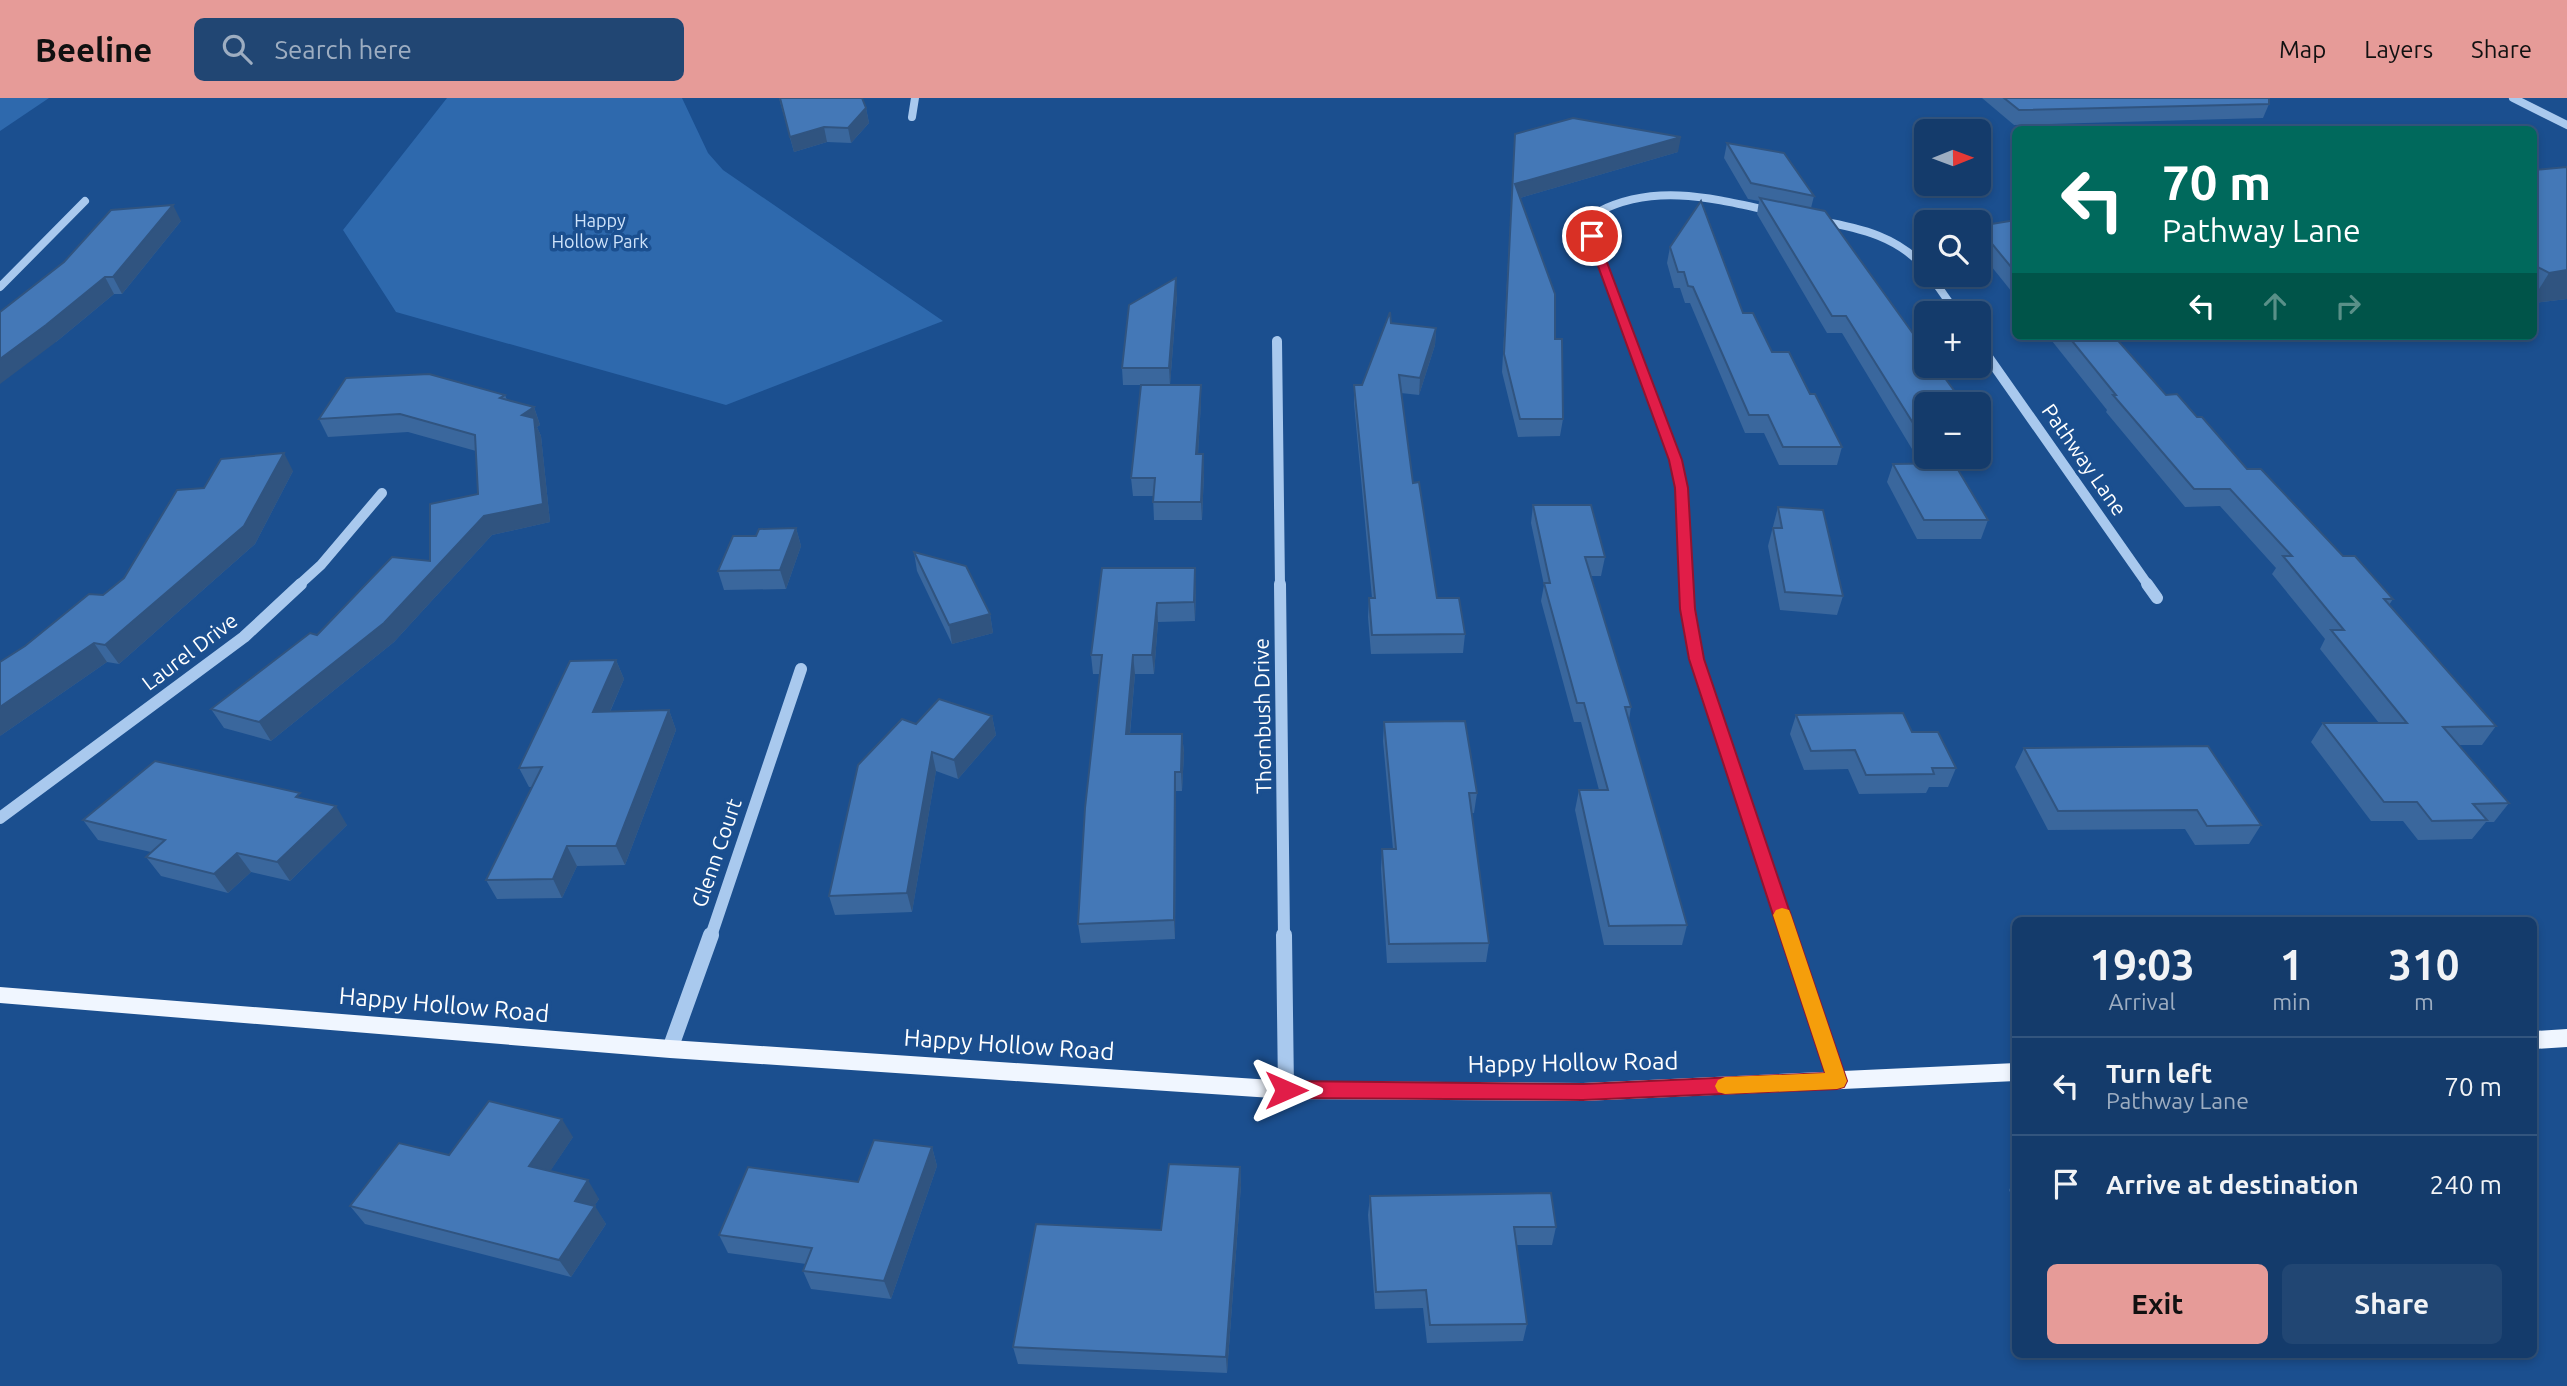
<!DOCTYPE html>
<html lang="en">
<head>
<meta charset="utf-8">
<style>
	body { margin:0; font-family:Ubuntu,sans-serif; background:#214673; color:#f1f3f6; height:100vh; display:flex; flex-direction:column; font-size:26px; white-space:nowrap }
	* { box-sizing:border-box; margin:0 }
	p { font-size:23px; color:#9dadc1 }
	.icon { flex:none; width:38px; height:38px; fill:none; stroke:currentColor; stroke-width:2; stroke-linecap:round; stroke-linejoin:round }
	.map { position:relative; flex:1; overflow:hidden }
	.side { position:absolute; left:2012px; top:819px; width:525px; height:441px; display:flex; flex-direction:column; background:#143b6b; border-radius:10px; box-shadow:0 4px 10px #0003,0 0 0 2px #33557e }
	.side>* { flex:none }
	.hud { position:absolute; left:2012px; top:28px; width:525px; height:214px; border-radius:10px; box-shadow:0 4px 10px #0003,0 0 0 2px #33557e; background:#00695c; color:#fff; overflow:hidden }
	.needle { width:46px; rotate:89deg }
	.controls { position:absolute; left:1914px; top:21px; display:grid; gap:14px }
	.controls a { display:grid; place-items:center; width:77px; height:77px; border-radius:10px; background:#143b6b; box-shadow:0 4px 10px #0003,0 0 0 2px #33557e; font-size:35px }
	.pin { position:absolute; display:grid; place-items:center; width:60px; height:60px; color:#fff; margin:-30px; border:4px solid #fff; border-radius:50%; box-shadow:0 2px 7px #0007 }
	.me { position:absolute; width:77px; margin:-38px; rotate:90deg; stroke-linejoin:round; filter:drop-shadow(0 0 5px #0008) }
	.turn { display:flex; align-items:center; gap:24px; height:147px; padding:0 35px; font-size:32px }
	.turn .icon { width:91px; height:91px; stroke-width:2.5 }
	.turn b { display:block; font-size:49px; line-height:60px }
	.lanes { display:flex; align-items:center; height:66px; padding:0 35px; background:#0003; justify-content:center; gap:35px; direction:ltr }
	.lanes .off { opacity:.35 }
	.eta { display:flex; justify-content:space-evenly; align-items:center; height:119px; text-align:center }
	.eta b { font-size:42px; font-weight:700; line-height:49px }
	.cta { display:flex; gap:14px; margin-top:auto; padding:14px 35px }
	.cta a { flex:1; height:80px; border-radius:10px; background:#e69b98; color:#111; font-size:28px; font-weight:700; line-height:80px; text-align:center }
	.cta a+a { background:#214673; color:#f1f3f6 }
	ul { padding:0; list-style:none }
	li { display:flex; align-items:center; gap:21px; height:98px; padding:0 35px; border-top:2px solid #33557e }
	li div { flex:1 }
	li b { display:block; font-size:26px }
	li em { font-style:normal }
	header { display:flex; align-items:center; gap:42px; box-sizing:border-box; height:98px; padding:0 35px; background:#e69b98; color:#111 }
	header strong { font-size:33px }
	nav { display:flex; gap:38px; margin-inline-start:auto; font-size:24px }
	.search { width:490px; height:63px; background:#214673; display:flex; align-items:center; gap:18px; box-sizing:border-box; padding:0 24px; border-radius:10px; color:#9dadc1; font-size:26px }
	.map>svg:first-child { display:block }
</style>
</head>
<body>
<header>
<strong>Beeline</strong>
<div class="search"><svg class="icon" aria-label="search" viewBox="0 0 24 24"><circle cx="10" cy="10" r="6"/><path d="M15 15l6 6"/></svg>Search here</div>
<nav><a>Map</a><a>Layers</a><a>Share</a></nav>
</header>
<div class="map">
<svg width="2567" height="1288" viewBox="0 0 2567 1288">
	<rect width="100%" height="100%" fill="#1b4f8f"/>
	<g fill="#2e69ad">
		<polygon points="0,0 49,0 0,33"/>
		<polygon points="447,0 682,0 708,55 723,72 943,223 726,307 396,214 343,132"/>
	</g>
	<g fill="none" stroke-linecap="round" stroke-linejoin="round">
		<g stroke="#a9c9ee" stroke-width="8">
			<polyline points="2513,0 2567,27"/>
			<polyline points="912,19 915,0"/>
			<path d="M 1820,123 C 1861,130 1899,139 1927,172"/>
			<polyline points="1930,177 1956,214"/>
			<polyline points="0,189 85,103"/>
			<path d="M 1620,214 L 1592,138 L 1598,114 C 1654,85 1712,100 1771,113"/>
		</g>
		<g stroke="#a9c9ee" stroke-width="10">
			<polyline points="1620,212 1676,362 1681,390 1686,487"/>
			<polyline points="1955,212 1957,215"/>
			<polyline points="1277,243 1280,487"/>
			<polyline points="1979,246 2148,487"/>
			<polyline points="299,487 321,467 382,395"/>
		</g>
		<g stroke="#a9c9ee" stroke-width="12">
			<polyline points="1280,486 1284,838"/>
			<polyline points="1686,486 1687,511 1697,561 1789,838"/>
			<polyline points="2147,486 2157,500"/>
			<polyline points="0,720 244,539 301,486"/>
			<polyline points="711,838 801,571"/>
		</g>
		<g stroke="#a9c9ee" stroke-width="16">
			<polyline points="1284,837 1286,992"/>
			<polyline points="1788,837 1837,983"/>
			<polyline points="670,951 711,837"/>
		</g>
		<g fill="#f0f6ff" fill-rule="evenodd">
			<polygon points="0,889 670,942 1286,983 1583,985 2016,965 2016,983 1583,1003 1286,1001 670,960 0,905"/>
			<polygon points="2567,931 2567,949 2534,951 2534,933"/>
		</g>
	</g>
	<g fill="#3a679d">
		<polygon points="779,0 862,0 866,10 869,25 851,45 827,44 794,54"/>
		<polygon points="1982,0 2269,0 2269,6 2263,20 2014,27"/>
		<polygon points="1515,36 1678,54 1520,100 1555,241 1563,321 1560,338 1518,339 1502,274"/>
		<polygon points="1727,45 1814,98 1811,110 1927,306 1927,350 1912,351 1842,235 1827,235 1757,116 1759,103 1748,101 1724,60"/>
		<polygon points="2534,72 2567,201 2534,205"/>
		<polygon points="2016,122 2016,199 1979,153 1979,128"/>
		<polygon points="181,123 122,196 114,196 56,244 64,164"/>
		<polygon points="1670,149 1743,215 1772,254 1810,296 1842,349 1837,367 1779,367 1764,335 1745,335 1690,205 1685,205 1680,190 1674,190 1667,165"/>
		<polygon points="1177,197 1170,287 1201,287 1201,304 1198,356 1203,356 1204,374 1202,422 1154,422 1153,398 1133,398 1131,380 1141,287 1123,287 1122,270"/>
		<polygon points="1391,225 1436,230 1435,247 1419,297 1401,295 1413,385 1437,500 1465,536 1463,555 1371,556 1368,519 1369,500 1372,500 1354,305 1354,287 1362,287"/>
		<polygon points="2048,238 2114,238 2166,297 2197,319 2247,371 2343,458 2393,501 2389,507 2496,628 2482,647 2459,647 2509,705 2494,724 2486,724 2472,741 2418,742 2403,723 2371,723 2311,644 2323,625 2379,625 2320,551 2325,541 2272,476 2276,470 2220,408 2185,409 2106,314 2107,312"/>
		<polygon points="505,297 507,302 534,309 540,327 537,329 541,338 550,424 492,437 394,544 271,643 224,630 211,611 317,537 430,463 478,396 476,353 408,334 328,339 319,321"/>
		<polygon points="1893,366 1988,422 1981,441 1917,441 1887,384"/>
		<polygon points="293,373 255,446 119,566 107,564 0,638 103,497 124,480 204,390"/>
		<polygon points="1533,407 1605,459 1601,478 1590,478 1631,609 1629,622 1687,827 1682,847 1604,847 1575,712 1579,692 1599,692 1581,624 1574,624 1541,503 1544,487 1531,425"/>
		<polygon points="1778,409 1843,498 1837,517 1780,512 1768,448"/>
		<polygon points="796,430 801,448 786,491 724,492 718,473"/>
		<polygon points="914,454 990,516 993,535 952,546 917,473"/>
		<polygon points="1102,470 1196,488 1195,523 1158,524 1154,576 1135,576 1130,636 1182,636 1184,655 1182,693 1176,693 1175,841 1081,845 1078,826 1100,576 1093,576 1091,557"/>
		<polygon points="616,562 624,581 610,614 669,612 676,632 625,767 577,768 562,800 497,801 486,782 532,689 529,689 519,670"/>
		<polygon points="1796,617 1912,634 1956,670 1948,689 1929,689 1926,695 1859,696 1848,671 1804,672 1790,636"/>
		<polygon points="992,618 996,637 958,681 936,673 912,814 835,817 829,798 916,626"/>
		<polygon points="1384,624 1477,695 1474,715 1471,715 1489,845 1486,864 1387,865 1381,771 1382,751 1393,751 1383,643"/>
		<polygon points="2024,650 2261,727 2249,746 2195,747 2185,731 2048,732 2015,669"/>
		<polygon points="303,700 347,727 290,783 251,774 228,795 161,778 146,759 151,754 98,742 83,722"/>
		<polygon points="573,1039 550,1073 599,1101 594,1108 606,1126 571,1179 365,1126 350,1108 449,1057"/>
		<polygon points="932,1049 937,1068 891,1201 811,1191 803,1173 806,1166 728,1155 719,1137 858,1084"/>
		<polygon points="1240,1069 1241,1087 1227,1275 1018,1266 1013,1249"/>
		<polygon points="2016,1080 2016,1107 2009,1092"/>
		<polygon points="1370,1098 1556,1129 1552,1147 1516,1147 1527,1226 1523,1243 1427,1245 1423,1210 1375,1211 1368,1117"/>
	</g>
	<g fill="#305480">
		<polygon points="866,10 869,25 851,45 848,30"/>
		<polygon points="824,29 827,44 794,54 790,39"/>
		<polygon points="1681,39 1678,54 1513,102 1515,86"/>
		<polygon points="173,107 181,123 122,196 113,179"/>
		<polygon points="2567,172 2567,201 2534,205 2534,199 2549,175"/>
		<polygon points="105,179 114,196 56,244 0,286 0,261"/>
		<polygon points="1176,180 1177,197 1170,287 1169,270"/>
		<polygon points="1436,230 1435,247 1419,297 1420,280"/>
		<polygon points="1201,287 1201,304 1197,374 1196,356"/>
		<polygon points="534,309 540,327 537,329 541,338 550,424 492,437 394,544 271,643 259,624 484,418 522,317"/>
		<polygon points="284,355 293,373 255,446 119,566 105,547"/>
		<polygon points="1203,356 1204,374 1202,422 1201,404"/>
		<polygon points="796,430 801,448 786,491 780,472"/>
		<polygon points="1195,470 1196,488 1195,523 1194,504"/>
		<polygon points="1157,505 1158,524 1154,576 1152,557"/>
		<polygon points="990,516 993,535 952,546 949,527"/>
		<polygon points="94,545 107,564 0,638 0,609"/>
		<polygon points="1133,557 1135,576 1128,655 1126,636"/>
		<polygon points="616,562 624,581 601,634 593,614"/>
		<polygon points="669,612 676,632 625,767 616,748"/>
		<polygon points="992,618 996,637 958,681 954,662"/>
		<polygon points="1182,636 1184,655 1182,693 1181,674"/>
		<polygon points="932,654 936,673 912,814 907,795"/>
		<polygon points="1175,674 1176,693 1175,841 1174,822"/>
		<polygon points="336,708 347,727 290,783 277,764"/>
		<polygon points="567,748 577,768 562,800 553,781"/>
		<polygon points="237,755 251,774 228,795 214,776"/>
		<polygon points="562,1021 573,1039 541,1087 529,1068"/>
		<polygon points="932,1049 937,1068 891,1201 884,1183"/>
		<polygon points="1240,1069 1241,1087 1227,1275 1226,1259"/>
		<polygon points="588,1082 599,1101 586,1121 575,1103"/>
		<polygon points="595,1108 606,1126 571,1179 559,1162"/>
	</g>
	<g fill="#4478b7" stroke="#305480" stroke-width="2">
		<polygon points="780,0 862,0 866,10 848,30 824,29 790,39"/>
		<polygon points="2004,0 2269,0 2269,6 2019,12"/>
		<polygon points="1573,20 1681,39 1515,86 1555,196 1555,241 1562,241 1563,321 1520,321 1504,256 1515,36"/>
		<polygon points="1727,45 1784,55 1814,98 1751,85"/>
		<polygon points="2567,69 2567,172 2549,175 2534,167 2534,72"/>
		<polygon points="1760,100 1825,113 1927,255 1927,268 1936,268 1964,306 1927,306 1927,333 1918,333 1846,218 1832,218"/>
		<polygon points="1701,103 1743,215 1753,215 1772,254 1789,254 1810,296 1815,296 1842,349 1783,349 1768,317 1749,317 1693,189 1688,188 1684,174 1678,174 1670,149"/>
		<polygon points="173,107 113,179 105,179 46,227 0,261 0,214 64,164 111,112"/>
		<polygon points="2016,122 2016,175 1979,130 1979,128"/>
		<polygon points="1176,180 1169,270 1122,270 1129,207"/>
		<polygon points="1390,214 1391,225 1436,230 1420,280 1399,277 1413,385 1419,384 1437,500 1459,500 1465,536 1372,537 1369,500 1375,500 1354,287 1362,287"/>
		<polygon points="2068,238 2114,238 2166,297 2177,296 2197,319 2202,319 2247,371 2261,371 2343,458 2355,458 2393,501 2384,501 2496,628 2443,629 2509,705 2473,706 2487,722 2432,723 2417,704 2384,704 2323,625 2407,625 2331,532 2344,532 2283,458 2292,458 2230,391 2194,391 2113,297 2116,297"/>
		<polygon points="429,276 505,297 500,300 534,309 522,317 534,320 543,406 484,418 384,525 259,624 211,611 310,535 317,537 392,459 430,463 430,406 478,396 475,337 400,316 319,321 346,280"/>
		<polygon points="1141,287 1201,287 1196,356 1203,356 1201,404 1153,404 1155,380 1131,380"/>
		<polygon points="284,355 244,428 105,547 94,545 0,609 0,564 25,548 89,496 103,497 124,480 177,392 204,390 221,361"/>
		<polygon points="1954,365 1988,422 1924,422 1893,366"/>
		<polygon points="1533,407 1591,407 1605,459 1585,459 1631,609 1625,609 1687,827 1609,828 1579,692 1608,692 1584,605 1577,605 1544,485 1550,485"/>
		<polygon points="1778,409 1823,412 1843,498 1785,494 1773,430 1782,430"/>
		<polygon points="796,430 780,472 718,473 733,438 756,438 759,431"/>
		<polygon points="914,454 966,468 990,516 949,527"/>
		<polygon points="1102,470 1195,470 1194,504 1157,505 1152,557 1133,557 1126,636 1182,636 1181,674 1175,674 1174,822 1078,826 1085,710 1102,557 1091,557"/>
		<polygon points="616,562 593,614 669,612 616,748 567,748 553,781 486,782 542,669 519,670 570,563"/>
		<polygon points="939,601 992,618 954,662 932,654 907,795 829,798 858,667 902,621 916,626"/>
		<polygon points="1903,615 1912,634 1938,634 1956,670 1932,670 1934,676 1866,677 1855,652 1811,653 1796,617"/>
		<polygon points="1465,623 1477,695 1469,695 1489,845 1389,846 1382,751 1396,751 1384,624"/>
		<polygon points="2208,648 2261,727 2207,728 2197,712 2058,713 2024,650"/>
		<polygon points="155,663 300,695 296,699 336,708 277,764 237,755 214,776 146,759 165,742 83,722"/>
		<polygon points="489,1003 562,1021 529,1068 588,1082 575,1103 595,1108 559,1162 350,1108 399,1045 449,1057"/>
		<polygon points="874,1042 932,1049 884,1183 803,1173 812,1150 719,1137 748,1069 858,1084"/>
		<polygon points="1169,1066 1240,1069 1226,1259 1013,1249 1036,1126 1161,1132"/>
		<polygon points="1551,1095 1556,1129 1514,1129 1527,1226 1430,1227 1426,1192 1376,1194 1370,1098"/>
	</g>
	<polygon fill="#e11d48" stroke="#92132f" stroke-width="2" points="1592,135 1597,138 1682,362 1688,390 1695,511 1704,561 1847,983 1844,989 1837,991 1583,1002 1286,1000 1279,998 1276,992 1279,986 1286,983 1583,986 1825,975 1689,561 1680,511 1675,390 1669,362 1587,138"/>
	<polygon fill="#f59e0b" points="1782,810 1789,812 1791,817 1847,983 1844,989 1837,991 1725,996 1718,994 1715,988 1718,982 1725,979 1825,975 1773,817 1776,812"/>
	<g text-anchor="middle" stroke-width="7" stroke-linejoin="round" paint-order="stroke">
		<g font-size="18" fill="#cfe3fa" stroke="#1b4f8f">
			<text x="600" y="129">Happy<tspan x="600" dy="21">Hollow Park</tspan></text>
		</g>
		<g font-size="21" fill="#fff" stroke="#1b4f8f">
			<text transform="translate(2084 362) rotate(55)" y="7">Pathway Lane</text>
			<text transform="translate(190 554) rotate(-37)" y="7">Laurel Drive</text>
			<text transform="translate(1263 618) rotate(-91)" y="7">Thornbush Drive</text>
			<text transform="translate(717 755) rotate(-71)" y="7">Glenn Court</text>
		</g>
		<g font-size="24" fill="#fff" stroke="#1b4f8f">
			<text transform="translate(444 907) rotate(5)" y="8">Happy Hollow Road</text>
			<text transform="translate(1009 947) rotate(4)" y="8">Happy Hollow Road</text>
			<text transform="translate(1573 965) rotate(-1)" y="8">Happy Hollow Road</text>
		</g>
	</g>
</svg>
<div class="controls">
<a><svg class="needle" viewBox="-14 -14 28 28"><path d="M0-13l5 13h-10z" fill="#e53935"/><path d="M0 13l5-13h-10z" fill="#9dadc1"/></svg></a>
<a><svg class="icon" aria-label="search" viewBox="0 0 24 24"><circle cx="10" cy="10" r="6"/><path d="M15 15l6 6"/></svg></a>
<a>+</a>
<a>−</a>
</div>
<div class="pin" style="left:1592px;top:138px;background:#d93025"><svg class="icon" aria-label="arrive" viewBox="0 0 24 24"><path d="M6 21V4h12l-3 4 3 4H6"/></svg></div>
<svg class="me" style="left:1286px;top:992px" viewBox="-20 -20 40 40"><path d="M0-17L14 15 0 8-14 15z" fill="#e11d48" stroke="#fff" stroke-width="4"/></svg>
<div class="hud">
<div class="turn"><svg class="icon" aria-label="left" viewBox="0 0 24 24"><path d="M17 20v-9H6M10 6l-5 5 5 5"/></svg><div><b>70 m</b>Pathway Lane</div></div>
<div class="lanes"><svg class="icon" aria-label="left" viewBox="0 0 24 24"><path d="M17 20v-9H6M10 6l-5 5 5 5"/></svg><svg class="icon off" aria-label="ahead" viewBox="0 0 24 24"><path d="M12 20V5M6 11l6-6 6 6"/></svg><svg class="icon off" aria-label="right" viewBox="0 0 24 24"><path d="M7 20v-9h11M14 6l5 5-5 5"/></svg></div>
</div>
<section class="side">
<div class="eta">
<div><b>19:03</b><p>Arrival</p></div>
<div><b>1</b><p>min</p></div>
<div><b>310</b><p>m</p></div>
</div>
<ul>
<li><svg class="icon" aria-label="left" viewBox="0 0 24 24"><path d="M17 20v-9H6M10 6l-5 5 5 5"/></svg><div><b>Turn left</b><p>Pathway Lane</p></div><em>70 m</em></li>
<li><svg class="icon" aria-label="arrive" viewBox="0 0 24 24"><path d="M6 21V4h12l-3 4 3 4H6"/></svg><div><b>Arrive at destination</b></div><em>240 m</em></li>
</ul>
<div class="cta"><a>Exit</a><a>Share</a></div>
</section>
</div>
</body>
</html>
